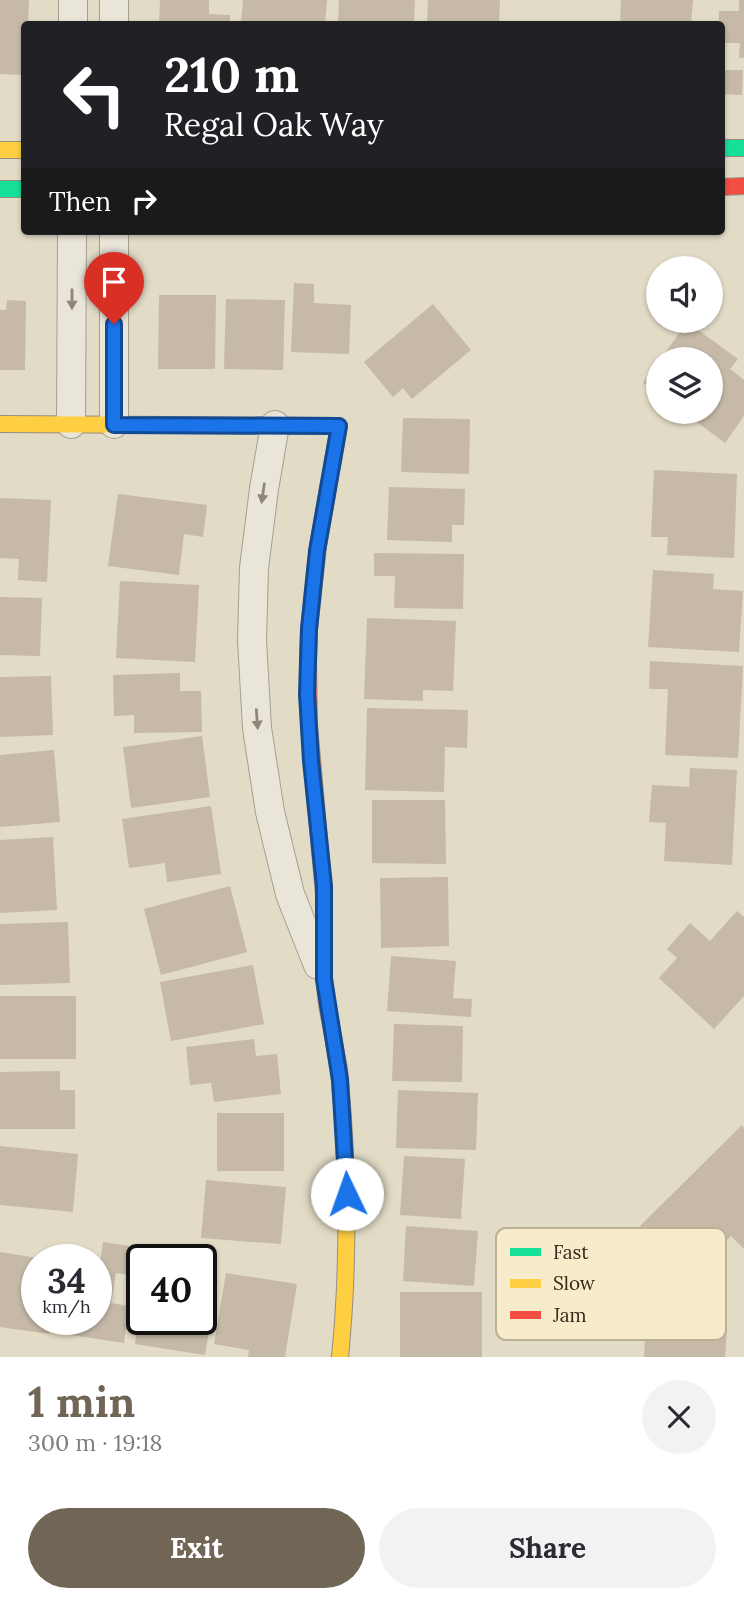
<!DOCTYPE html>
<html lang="en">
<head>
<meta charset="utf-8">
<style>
	body { margin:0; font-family:Lora,serif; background:#f2f2f3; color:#2b2b33; height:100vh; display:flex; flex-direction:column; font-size:26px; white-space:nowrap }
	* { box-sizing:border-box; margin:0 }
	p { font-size:23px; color:#7c7c81 }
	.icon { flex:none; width:38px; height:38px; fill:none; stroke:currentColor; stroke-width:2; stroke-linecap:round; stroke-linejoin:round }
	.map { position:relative; height:1357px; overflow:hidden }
	.drawer { display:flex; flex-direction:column; background:#fff; flex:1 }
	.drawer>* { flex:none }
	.top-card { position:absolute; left:21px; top:21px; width:704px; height:214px; border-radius:7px; box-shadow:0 2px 5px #0004; background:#202124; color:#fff; overflow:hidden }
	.fabs { position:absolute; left:646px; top:256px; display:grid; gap:14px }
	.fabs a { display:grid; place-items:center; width:77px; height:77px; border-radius:50%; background:#fff; box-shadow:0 2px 5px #0004; font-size:35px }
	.speed { position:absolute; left:21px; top:1244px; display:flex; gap:14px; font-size:35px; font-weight:700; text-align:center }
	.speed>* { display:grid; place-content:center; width:91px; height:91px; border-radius:50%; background:#fff; box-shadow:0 2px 5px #0004; line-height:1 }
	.speed small { font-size:18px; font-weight:400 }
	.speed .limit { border:4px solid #111; border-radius:10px; background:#fff; color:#111 }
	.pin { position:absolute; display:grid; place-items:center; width:60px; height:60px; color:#fff; margin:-72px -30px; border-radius:50% 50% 50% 0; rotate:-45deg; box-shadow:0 0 7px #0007 }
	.pin .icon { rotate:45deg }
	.me { position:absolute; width:77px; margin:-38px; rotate:357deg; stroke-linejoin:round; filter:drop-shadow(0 0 5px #0008) }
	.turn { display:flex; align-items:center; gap:24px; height:147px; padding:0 28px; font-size:32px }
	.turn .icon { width:91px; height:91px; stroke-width:2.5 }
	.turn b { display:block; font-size:49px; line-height:60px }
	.then { display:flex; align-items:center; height:66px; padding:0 28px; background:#0003; gap:14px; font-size:26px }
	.round { display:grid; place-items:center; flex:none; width:74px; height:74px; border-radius:37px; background:#f2f2f3 }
	.headline { display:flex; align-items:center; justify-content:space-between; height:119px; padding:0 28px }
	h1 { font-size:42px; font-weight:700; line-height:52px; color:#716656 }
	.cta { display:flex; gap:14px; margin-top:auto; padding:14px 28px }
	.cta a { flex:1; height:80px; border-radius:42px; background:#716656; color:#fff; font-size:28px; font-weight:700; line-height:80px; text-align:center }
	.cta a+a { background:#f2f2f3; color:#2b2b33 }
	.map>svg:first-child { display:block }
</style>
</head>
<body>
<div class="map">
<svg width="744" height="1357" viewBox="0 0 744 1357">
	<rect width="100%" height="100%" fill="#e2dbc6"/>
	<g fill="#c6b9a7">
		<polygon points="0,0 29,0 28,24 24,24 24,75 0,74"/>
		<polygon points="160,0 209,0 209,14 230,15 230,24 159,24"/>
		<polygon points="243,0 327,0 325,24 241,24"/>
		<polygon points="339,0 415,0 414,24 338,24"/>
		<polygon points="428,0 500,0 499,24 427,24"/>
		<polygon points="621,0 693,0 691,24 620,24"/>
		<polygon points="739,0 744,0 744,58 739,58 740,43 721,43 721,24 719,24 719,11 739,11"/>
		<polygon points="721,70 743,70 742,95 721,94"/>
		<polygon points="294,283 314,284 314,303 351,305 349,354 291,352"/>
		<polygon points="159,295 216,295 215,369 158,369"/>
		<polygon points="226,299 285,300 283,370 224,369"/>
		<polygon points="7,300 26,301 25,370 0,370 0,310 6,310"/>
		<polygon points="433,304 471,350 412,399 403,388 393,397 364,362"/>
		<polygon points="687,322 738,359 730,369 744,380 744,416 725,443 682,411 710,411 710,359 661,359"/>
		<polygon points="658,363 658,394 643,383"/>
		<polygon points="403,418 470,419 469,474 401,472"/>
		<polygon points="654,470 737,474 734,558 667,555 668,537 651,537"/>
		<polygon points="389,487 465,489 464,525 452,525 452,542 387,540"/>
		<polygon points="118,494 207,505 203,537 184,534 179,575 108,566"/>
		<polygon points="0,498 51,500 47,582 18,580 19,559 0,558"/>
		<polygon points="374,553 464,554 463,609 394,608 395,576 374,576"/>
		<polygon points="653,570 714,574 713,589 743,591 739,652 648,647"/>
		<polygon points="120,581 199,585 195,662 116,658"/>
		<polygon points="0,597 42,598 40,656 0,655"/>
		<polygon points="367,618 456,621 453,691 423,690 423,701 364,699"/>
		<polygon points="650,661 743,666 738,758 665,755 668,689 649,689"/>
		<polygon points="180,673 180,691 201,691 202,732 134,733 134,715 114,716 113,675"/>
		<polygon points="51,676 53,735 0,737 0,677"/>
		<polygon points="367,708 468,710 467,748 445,747 444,792 365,790"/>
		<polygon points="202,736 210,797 131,808 123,747"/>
		<polygon points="54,750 60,822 0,827 0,755"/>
		<polygon points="690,768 737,770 732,865 664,861 666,823 649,822 652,785 689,787"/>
		<polygon points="372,800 445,800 446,864 372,863"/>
		<polygon points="211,806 221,874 167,882 165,863 129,868 122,819"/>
		<polygon points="53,837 57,910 0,913 0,840"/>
		<polygon points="448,877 449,946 381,948 380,878"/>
		<polygon points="230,886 247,952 161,975 144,909"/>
		<polygon points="737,911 744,917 744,996 714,1029 659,978 677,958 667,949 690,923 710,941"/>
		<polygon points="68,922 70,983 0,985 0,924"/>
		<polygon points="391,956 456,961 453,998 472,999 471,1017 387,1011"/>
		<polygon points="253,965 264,1024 171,1041 160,982"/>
		<rect x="0" y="996" width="76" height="63"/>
		<polygon points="394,1024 463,1026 462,1082 392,1081"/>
		<polygon points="254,1039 256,1056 277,1054 281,1094 214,1102 211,1083 190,1085 186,1047"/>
		<polygon points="60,1071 60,1090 75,1090 75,1129 0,1129 0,1072"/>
		<polygon points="398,1090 478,1093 476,1150 396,1148"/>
		<rect x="217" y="1113" width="67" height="58"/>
		<polygon points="742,1125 744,1128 744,1249 731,1236 701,1266 680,1244 668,1255 640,1226"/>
		<polygon points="0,1146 78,1154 73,1212 0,1205"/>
		<polygon points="404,1156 465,1159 461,1219 400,1215"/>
		<polygon points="206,1180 286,1187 281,1244 201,1238"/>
		<polygon points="406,1226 478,1231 474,1286 403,1281"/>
		<polygon points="103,1242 141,1248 137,1276 116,1273 111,1303 129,1306 124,1343 58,1333 60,1320 96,1320 96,1277 98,1277"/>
		<polygon points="0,1252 37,1258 37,1320 51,1320 49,1334 0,1327"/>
		<polygon points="226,1273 297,1284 285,1357 248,1357 249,1350 214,1344"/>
		<polygon points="201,1284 216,1287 205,1355 135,1344 140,1311 142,1312 142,1320 201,1320"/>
		<rect x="400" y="1292" width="82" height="65"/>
		<polygon points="647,1304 697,1307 696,1325 727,1327 725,1357 644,1357"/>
	</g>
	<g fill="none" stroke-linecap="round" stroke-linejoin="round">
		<defs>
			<g id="street">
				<polyline points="114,0 114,24"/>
				<polyline points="73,24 73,0"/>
				<polyline points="71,424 72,231"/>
				<polyline points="114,424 114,231"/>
				<polyline points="275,425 264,489 254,568 252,640 257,728 270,812 290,894 318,965"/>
			</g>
			<g id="fast">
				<polyline points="721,148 744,148"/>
				<polyline points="0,189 24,189"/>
			</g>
			<g id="slow">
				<polyline points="0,150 24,150"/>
				<polyline points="0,424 339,426 318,546"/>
				<path d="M 340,1357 C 348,1277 348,1198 343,1118"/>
			</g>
			<g id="jam">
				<polyline points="721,187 744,186"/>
				<polyline points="318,546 309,630 308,662 309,725 324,895 324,978 327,1004 339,1069 343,1118"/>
			</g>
		</defs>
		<use href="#street" stroke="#a69f90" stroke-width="30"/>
		<use href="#fast" stroke="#968f80" stroke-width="18"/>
		<use href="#slow" stroke="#968f80" stroke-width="18"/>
		<use href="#jam" stroke="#968f80" stroke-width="18"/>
		<use href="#street" stroke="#eae5d9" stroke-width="28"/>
		<use href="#fast" stroke="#16e098" stroke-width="16"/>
		<use href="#slow" stroke="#ffcf43" stroke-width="16"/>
		<use href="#jam" stroke="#f24e42" stroke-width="16"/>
	</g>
	<defs><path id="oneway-solid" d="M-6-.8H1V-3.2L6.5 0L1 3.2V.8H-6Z" transform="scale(1.75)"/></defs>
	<g fill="#8f867a">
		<use href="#oneway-solid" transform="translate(72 299) rotate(90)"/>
		<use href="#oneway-solid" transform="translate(263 493) rotate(98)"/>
		<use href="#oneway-solid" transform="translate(257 719) rotate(86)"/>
	</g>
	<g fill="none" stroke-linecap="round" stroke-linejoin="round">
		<defs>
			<polyline id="route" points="114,324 114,425 339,426 317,551 309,629 307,694 311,761 324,886 324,979 340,1080 347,1194"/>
		</defs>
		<use href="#route" stroke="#114b97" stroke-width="18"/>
		<use href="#route" stroke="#1a73e8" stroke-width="12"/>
	</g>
	<rect x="496" y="1228" width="230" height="112" rx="10" fill="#f6ebca" stroke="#bcb095" stroke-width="2"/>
	<rect x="510" y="1248" width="31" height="8" fill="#16e098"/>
	<rect x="510" y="1279" width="31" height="9" fill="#ffcf43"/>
	<rect x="510" y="1311" width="31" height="8" fill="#f24e42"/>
	<g font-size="19" fill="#34271a">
		<text x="553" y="1259">Fast</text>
		<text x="553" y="1290">Slow</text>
		<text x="553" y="1322">Jam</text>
	</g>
</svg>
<div class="fabs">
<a><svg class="icon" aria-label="sound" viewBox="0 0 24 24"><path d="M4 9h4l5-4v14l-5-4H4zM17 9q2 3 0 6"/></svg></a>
<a><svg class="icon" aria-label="layers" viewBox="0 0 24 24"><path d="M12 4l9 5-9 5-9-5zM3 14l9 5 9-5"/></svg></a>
</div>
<div class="speed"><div>34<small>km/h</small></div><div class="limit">40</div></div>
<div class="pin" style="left:114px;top:324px;background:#d93025"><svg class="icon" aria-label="arrive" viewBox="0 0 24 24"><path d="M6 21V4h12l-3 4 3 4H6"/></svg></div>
<svg class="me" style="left:347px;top:1194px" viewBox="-20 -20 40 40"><circle r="19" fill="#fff"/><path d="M0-13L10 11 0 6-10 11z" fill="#1a73e8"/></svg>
<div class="top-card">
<div class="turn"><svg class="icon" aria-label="left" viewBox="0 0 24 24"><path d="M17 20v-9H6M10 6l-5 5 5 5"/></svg><div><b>210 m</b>Regal Oak Way</div></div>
<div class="then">Then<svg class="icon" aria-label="right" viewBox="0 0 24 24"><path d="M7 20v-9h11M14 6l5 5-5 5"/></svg></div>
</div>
</div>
<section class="drawer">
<div class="headline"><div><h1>1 min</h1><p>300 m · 19:18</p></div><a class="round"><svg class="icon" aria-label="close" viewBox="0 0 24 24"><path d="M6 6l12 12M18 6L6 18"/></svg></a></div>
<div class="cta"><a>Exit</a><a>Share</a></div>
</section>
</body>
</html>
